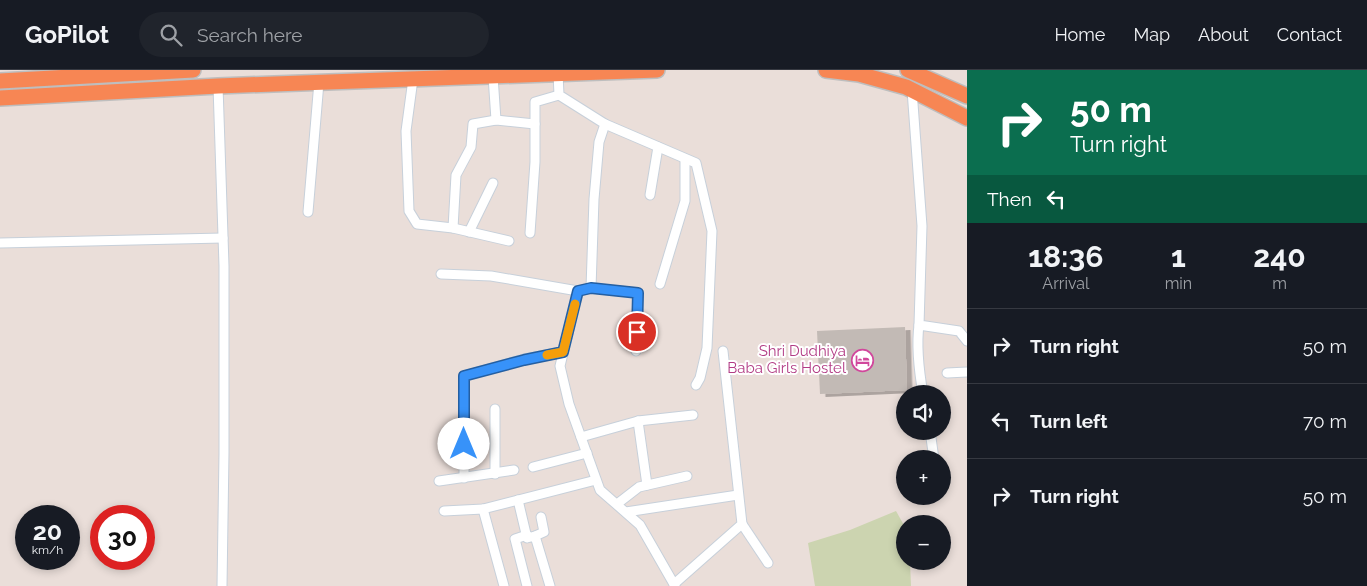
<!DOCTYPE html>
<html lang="en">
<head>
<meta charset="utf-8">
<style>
	body { margin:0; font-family:Raleway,sans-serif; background:#20242c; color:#f1f3f6; height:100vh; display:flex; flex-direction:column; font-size:19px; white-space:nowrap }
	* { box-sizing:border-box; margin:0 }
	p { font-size:16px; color:#9ea1a6 }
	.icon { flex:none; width:28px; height:28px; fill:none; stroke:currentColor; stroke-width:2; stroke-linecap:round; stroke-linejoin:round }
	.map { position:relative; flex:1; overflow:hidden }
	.sheet { display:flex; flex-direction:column; background:#171b24; width:400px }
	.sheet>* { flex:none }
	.banner { background:#0b6e4f; color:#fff; overflow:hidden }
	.fabs { position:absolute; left:896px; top:315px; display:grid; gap:10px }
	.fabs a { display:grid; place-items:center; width:55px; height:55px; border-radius:50%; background:#171b24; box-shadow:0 2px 8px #0003; font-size:25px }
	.speed { position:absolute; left:15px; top:435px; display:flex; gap:10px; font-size:25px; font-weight:700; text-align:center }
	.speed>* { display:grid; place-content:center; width:65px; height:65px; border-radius:50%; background:#171b24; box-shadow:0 2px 8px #0003; line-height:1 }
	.speed small { font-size:12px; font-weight:400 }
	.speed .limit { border:8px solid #d22; background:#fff; color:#111 }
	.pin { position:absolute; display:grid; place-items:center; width:42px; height:42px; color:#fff; margin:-21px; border:2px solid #fff; border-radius:50%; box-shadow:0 1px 5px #0007 }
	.me { position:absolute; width:55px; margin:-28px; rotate:0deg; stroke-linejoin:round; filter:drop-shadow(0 0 4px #0008) }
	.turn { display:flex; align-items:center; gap:18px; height:105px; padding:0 20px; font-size:22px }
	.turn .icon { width:65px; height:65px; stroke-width:2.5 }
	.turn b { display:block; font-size:35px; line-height:42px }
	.then { display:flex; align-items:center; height:48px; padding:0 20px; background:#0003; gap:10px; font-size:19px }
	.eta { display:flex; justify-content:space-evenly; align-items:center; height:85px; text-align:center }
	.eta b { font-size:30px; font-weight:700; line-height:35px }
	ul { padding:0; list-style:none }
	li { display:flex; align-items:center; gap:15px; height:75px; padding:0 20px; border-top:1px solid #363941 }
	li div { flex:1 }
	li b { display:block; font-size:19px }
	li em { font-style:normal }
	header { display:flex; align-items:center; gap:30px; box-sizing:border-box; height:70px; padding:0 25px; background:#171b24; border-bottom:1px solid #363941 }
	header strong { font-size:24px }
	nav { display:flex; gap:28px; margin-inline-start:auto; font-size:18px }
	.search { width:350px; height:45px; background:#20242c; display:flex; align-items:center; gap:12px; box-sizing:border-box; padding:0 18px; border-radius:28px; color:#9ea1a6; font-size:19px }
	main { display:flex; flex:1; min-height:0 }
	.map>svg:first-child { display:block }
</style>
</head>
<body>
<header>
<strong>GoPilot</strong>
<div class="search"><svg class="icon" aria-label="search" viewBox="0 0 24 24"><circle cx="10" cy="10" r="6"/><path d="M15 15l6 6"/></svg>Search here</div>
<nav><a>Home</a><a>Map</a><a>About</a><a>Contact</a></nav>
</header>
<main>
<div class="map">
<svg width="967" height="516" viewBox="0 0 967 516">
	<defs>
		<filter id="shadow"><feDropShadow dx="5.5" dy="3" stdDeviation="0" flood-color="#0004"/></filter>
	</defs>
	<rect width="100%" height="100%" fill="#eaded9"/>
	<polygon fill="#ccd4b0" points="896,441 905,457 905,491 910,491 911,516 815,516 808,473 850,460"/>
	<polygon fill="#c2bab5" filter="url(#shadow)" points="905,257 907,320 820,324 817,261"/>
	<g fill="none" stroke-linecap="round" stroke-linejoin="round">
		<defs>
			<g id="minor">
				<polyline points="558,3 559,25 605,54 599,72 594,129 591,218 578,221 560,296 569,334 600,420 640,455 675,516"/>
				<polyline points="413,9 406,61 409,141 417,154 453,158 509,171"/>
				<polyline points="218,16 224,196 224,383 222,516"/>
				<polyline points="912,20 922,156 919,255 959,261 967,271"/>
				<polyline points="496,50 535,54"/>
				<polyline points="605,54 696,93 712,161 707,278 700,308 696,315"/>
				<polyline points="650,125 658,77"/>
				<polyline points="308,142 319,12"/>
				<polyline points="453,158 456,105 471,77 473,54 496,50 493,6"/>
				<polyline points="469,162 493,113"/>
				<polyline points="530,163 535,92 535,32 559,25"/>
				<polyline points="0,173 223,168"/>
				<polyline points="441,204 491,206 578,221"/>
				<polyline points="660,214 685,131 685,89"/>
				<polyline points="591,218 638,223 636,281"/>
				<path d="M 919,255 C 916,278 919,301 923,324"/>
				<polyline points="947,303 967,302"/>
				<polyline points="638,351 647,415"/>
				<polyline points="930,361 934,389"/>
				<polyline points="581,367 638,351 693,345"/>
				<polyline points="533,397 587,383"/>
				<polyline points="495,404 495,339"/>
				<polyline points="464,408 464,306 524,289 563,282"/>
				<polyline points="439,411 514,400"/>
				<polyline points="518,430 527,468 535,466 550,516"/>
				<polyline points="617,434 639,417 687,406"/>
				<polyline points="483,439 504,516"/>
				<polyline points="444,441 483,439 596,410"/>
				<polyline points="626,442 738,425"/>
				<polyline points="742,454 768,493"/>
				<polyline points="527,465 515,469 527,516"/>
				<polyline points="535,466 544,462 541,447"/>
				<polyline points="674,514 742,454 723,281"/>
			</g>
			<g id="trunk">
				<polyline points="826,0 859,4 906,17 967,48"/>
				<polyline points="908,0 967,26"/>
				<polyline points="0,11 193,0"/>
				<polyline points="0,28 218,16 657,0"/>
			</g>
		</defs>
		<use href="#minor" stroke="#c7d0da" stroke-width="11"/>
		<use href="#trunk" stroke="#bebebe" stroke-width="18"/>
		<use href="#minor" stroke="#fff" stroke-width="9"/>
		<use href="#trunk" stroke="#f78654" stroke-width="15"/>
	</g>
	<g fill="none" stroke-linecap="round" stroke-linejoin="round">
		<defs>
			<polyline id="route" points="464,374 464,306 524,290 563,282 578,221 591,218 638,223 637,262"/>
		</defs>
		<use href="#route" stroke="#245fa2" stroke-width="12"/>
		<use href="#route" stroke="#3792f9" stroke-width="9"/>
		<polyline stroke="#f59e0b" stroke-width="9" points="547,285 563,282 575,234"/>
	</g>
	<defs>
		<symbol id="hotel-ring" viewBox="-11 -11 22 22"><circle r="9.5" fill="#fff" stroke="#d1479c" stroke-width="1.5"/><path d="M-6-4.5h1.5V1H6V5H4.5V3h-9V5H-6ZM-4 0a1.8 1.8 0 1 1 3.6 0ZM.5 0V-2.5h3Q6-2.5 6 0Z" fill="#d1479c"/></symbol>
	</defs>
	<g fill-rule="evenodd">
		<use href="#hotel-ring" x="850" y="278" width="25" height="25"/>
	</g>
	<g text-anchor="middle" stroke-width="4" stroke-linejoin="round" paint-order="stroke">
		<g font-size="15" fill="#b23c85" stroke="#fff" text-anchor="end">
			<text x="846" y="286">Shri Dudhiya<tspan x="846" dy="17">Baba Girls Hostel</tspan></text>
		</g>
	</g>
</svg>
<div class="fabs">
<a><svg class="icon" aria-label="sound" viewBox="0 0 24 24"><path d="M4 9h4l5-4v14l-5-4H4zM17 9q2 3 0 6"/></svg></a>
<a>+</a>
<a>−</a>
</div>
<div class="speed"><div>20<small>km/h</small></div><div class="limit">30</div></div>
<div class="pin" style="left:637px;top:262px;background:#d93025"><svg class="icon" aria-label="arrive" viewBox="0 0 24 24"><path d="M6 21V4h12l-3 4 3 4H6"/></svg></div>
<svg class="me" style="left:464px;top:374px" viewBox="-20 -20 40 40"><circle r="19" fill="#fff"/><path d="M0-13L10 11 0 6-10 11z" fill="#3792f9"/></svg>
</div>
<section class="sheet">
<div class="banner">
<div class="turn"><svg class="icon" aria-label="right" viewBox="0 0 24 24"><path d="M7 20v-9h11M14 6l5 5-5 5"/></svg><div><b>50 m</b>Turn right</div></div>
<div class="then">Then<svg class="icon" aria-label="left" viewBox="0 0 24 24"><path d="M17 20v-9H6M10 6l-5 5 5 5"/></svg></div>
</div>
<div class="eta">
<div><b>18:36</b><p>Arrival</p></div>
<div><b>1</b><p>min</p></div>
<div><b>240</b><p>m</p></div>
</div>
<ul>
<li><svg class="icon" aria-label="right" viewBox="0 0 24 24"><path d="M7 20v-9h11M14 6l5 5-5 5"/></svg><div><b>Turn right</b></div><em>50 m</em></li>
<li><svg class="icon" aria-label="left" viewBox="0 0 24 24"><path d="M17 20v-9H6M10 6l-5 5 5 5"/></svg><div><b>Turn left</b></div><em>70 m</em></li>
<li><svg class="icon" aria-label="right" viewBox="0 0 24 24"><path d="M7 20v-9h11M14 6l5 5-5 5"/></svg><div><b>Turn right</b></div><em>50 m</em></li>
</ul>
</section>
</main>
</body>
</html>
